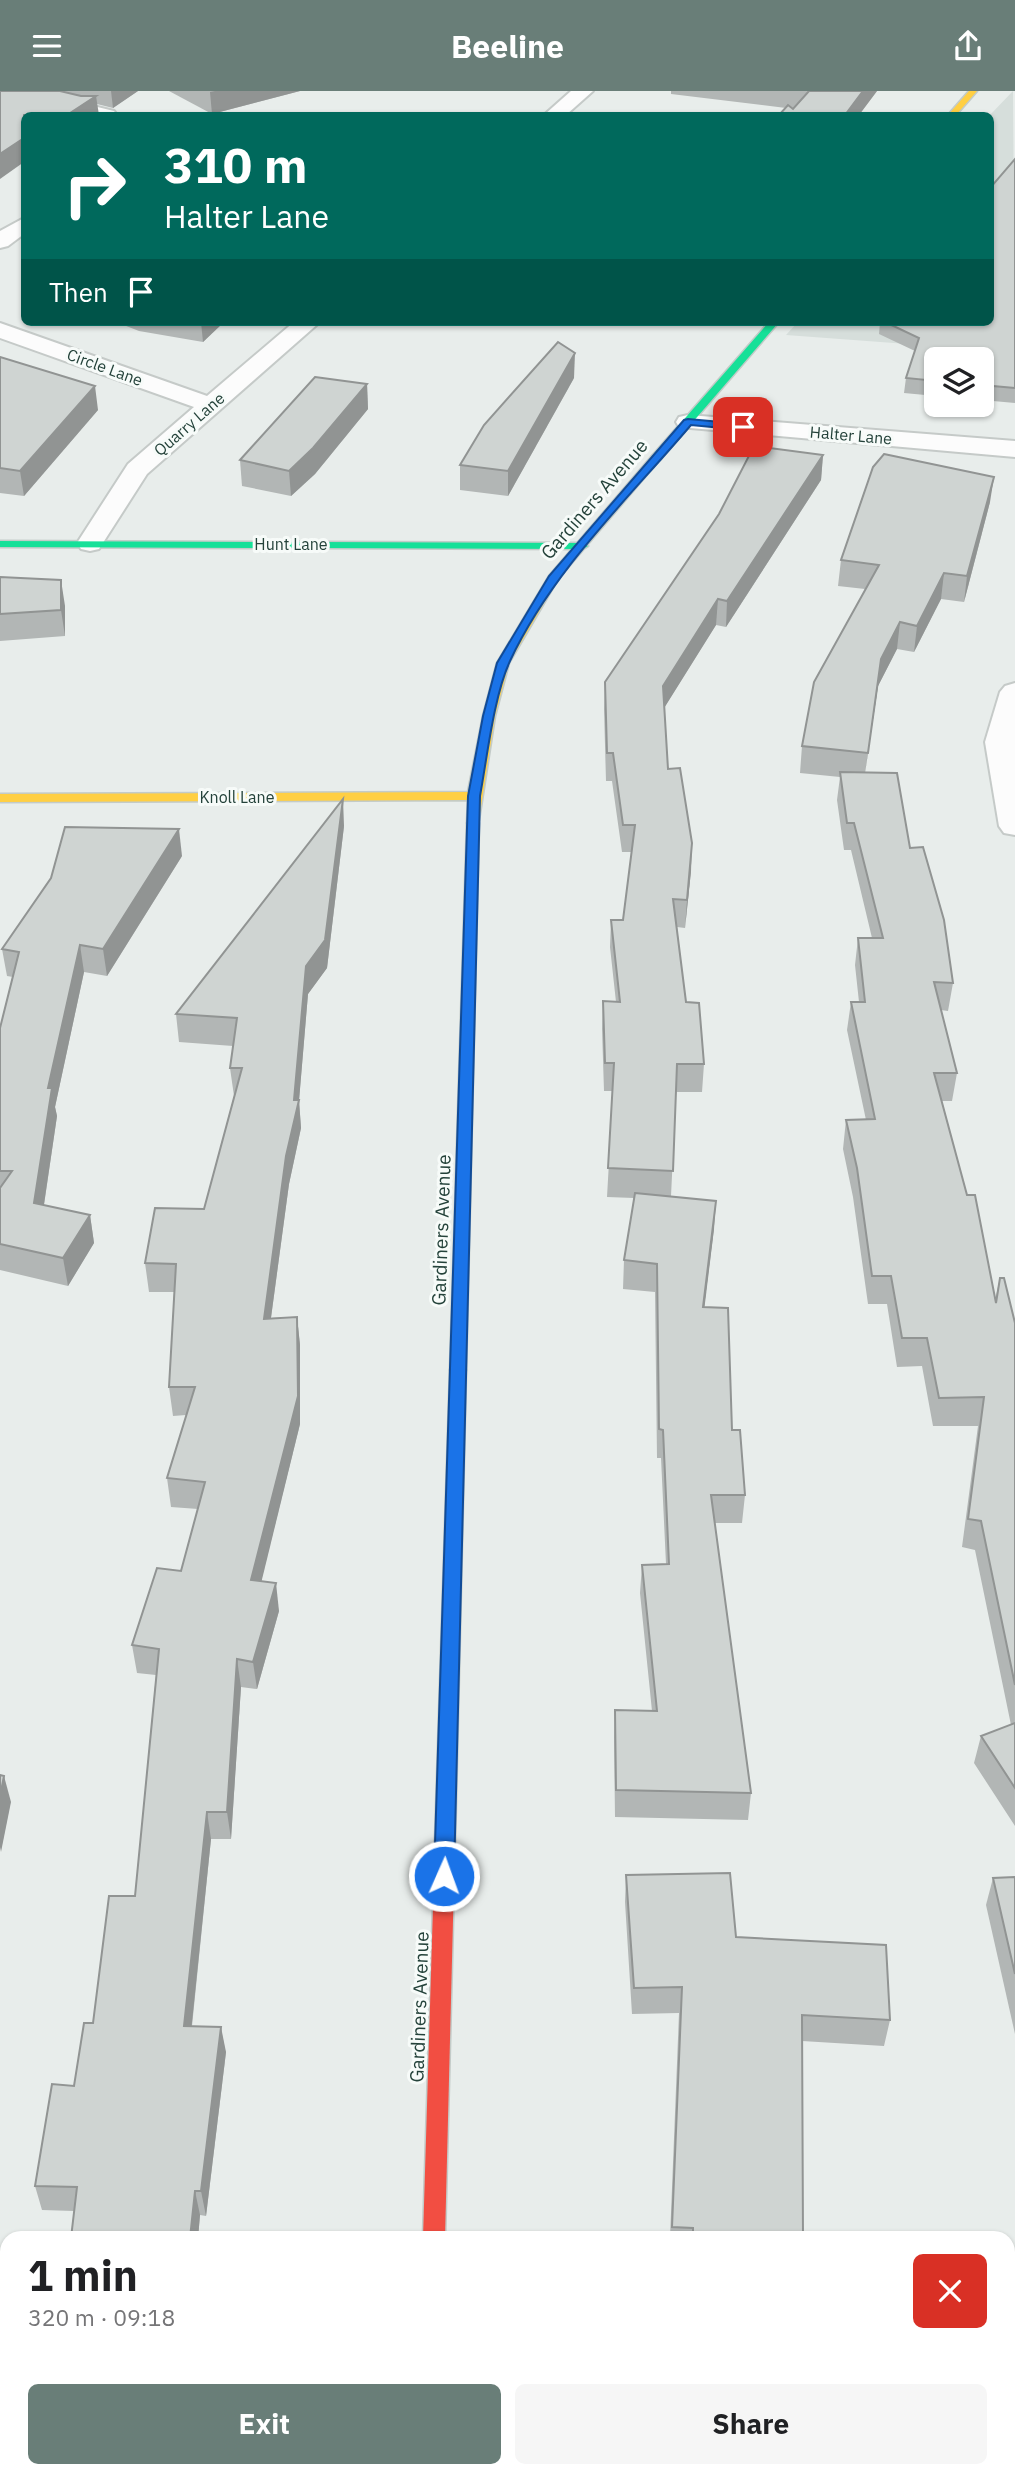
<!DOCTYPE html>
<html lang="en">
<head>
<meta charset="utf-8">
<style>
	body { margin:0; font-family:"IBM Plex Sans",sans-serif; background:#f6f6f6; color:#202124; height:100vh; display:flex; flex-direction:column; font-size:26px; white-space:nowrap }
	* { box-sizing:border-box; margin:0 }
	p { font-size:23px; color:#757577 }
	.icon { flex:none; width:38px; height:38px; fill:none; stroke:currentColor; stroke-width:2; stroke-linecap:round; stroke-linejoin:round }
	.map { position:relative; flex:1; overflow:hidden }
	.sheet { position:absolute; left:0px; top:2140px; width:1015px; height:247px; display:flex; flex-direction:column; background:#fff; border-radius:21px 21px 0 0; box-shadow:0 2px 5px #0004 }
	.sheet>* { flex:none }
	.banner { position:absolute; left:21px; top:21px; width:973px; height:214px; border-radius:10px; box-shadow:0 2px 5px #0004; background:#00695c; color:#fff; overflow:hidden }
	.tools { position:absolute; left:924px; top:256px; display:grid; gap:14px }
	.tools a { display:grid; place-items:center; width:70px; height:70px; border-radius:10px; background:#fff; box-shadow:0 2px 5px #0004; font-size:35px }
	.pin { position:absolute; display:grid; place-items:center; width:60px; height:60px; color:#fff; margin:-30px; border-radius:14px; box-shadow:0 4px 10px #0006 }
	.me { position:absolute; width:77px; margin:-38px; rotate:2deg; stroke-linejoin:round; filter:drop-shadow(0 0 5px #0008) }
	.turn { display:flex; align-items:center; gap:24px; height:147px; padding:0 28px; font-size:32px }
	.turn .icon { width:91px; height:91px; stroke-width:2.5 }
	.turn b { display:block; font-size:49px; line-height:60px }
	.then { display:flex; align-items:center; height:66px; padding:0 28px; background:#0003; gap:14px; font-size:26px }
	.round { display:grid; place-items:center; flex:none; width:74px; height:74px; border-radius:10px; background:#f6f6f6 }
	.overview { display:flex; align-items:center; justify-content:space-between; height:119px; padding:0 28px }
	h1 { font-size:42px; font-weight:700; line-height:52px }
	.action { display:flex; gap:14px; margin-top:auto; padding:14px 28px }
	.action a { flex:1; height:80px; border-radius:10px; background:#697e78; color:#fff; font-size:28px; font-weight:700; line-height:80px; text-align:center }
	.action a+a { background:#f6f6f6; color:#202124 }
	header { display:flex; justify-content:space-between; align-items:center; height:91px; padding:0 28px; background:#697e78; color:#fff; font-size:32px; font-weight:700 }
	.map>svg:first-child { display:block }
</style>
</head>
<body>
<header><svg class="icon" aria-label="menu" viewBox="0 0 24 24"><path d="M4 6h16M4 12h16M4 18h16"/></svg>Beeline<svg class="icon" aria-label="share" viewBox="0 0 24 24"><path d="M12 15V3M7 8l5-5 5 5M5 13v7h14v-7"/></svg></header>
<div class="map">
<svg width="1015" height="2386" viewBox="0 0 1015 2386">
	<rect width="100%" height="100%" fill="#e8edeb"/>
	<polygon fill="#d6dedb" points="1013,0 1015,261 786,244 798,231 990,231 990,24"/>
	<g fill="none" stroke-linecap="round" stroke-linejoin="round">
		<defs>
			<g id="street">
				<polygon points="0,0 31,0 114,20 117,24 84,24 0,4"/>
				<polygon points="571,0 593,0 566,24 544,24"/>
				<polygon points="24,127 24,143 8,155 0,157 0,140"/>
				<polygon points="294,231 320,231 147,383 99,458 90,460 81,458 77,452 128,373 194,316 0,247 0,232 207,305"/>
				<polygon points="688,324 1015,350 1015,366 679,336 676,331 679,326"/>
				<polygon points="1015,592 1015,744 1004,742 999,735 985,651 1000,601 1005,595"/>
			</g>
			<g id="fast">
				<polygon points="769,231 779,231 660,369 652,369 652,365"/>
				<polygon points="0,450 583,452 588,455 583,458 0,456"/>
				<polygon points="473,728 479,732 466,1279 464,1283 452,1283 450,1279 467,732"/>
			</g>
			<g id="slow">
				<polygon points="969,0 977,0 956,24 948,24"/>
				<polygon points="652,365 661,367 558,488 509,572 495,625 478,735 468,735 467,732 468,709 0,711 0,703 468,701 483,625 497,572 549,485"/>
				<polygon points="458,1273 464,1275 466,1279 455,1750 452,1756 445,1758 438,1756 435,1750 450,1279 452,1275"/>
				<rect x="415" y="2380" width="24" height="6"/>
			</g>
			<polygon id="jam" points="445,1742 452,1744 455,1750 445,2147 423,2147 435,1750 438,1744"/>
		</defs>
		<use href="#street" stroke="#c5cac8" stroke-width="4"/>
		<use href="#fast" stroke="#c3cbc8" stroke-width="3"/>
		<use href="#slow" stroke="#c3cbc8" stroke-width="3"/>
		<use href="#jam" stroke="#c3cbc8" stroke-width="3"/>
		<use href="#street" fill="#fcfcfc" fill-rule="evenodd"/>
		<use href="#fast" fill="#16e098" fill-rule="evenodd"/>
		<use href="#slow" fill="#ffcf43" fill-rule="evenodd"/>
		<use href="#jam" fill="#f24e42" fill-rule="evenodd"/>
	</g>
	<g fill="#b2b6b5">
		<polygon points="0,0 138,0 113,17 97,13 24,24"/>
		<polygon points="169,0 300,0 212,23"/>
		<polygon points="671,0 877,0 859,24 786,17 671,3"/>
		<polygon points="1015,68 1015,312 982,309 982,268 936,268 936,305 904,302 906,287 915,260 879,243 880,231 990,231"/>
		<polygon points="116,231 224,231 203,251 139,240"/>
		<polygon points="0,266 98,319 24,405 0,402"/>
		<polygon points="574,287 508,405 460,399 460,374"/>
		<polygon points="367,293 368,318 315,383 291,405 242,395 240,369"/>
		<polygon points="823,364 821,389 726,536 716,534 664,617 668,678 691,780 685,837 677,836 686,911 704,973 702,1001 676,1001 671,1105 714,1138 704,1216 745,1404 742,1432 715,1432 751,1702 748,1729 615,1726 614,1646 615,1619 652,1620 640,1502 642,1474 666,1473 661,1367 657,1367 655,1201 623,1198 624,1169 634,1107 607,1106 613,1000 604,1000 602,938 603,910 616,911 610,856 611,829 623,829 632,761 622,761 612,690 606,690 604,618 605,591 719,423"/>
		<polygon points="990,411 964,511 941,508 914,561 897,558 878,595 865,682 910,757 953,892 948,920 941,919 957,982 952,1010 942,1010 995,1209 1000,1187 1015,1232 1015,1735 974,1672 981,1645 1011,1634 975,1459 962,1456 978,1335 933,1335 922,1275 897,1276 887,1213 868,1213 853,1106 843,1058 846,1029 866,1029 847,939 851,911 859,911 855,874 858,847 872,847 851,759 844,759 837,709 840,686 800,682 802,655 865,498 838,495 841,469"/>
		<polygon points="0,486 65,515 65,545 0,550"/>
		<polygon points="344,735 327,877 308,903 299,1009 301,1037 289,1093 271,1227 297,1226 300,1254 300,1333 261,1490 279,1520 257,1598 241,1596 231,1748 211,1748 192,1935 226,1961 206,2125 200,2124 198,2147 71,2147 74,2120 42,2119 35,2095 74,1995 135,1805 156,1584 137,1582 132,1554 181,1480 198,1418 171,1416 167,1387 186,1324 173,1325 169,1296 174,1201 149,1201 145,1172 204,1118 234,1005 230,977 233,955 179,951 176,923"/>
		<polygon points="182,765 107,885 84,881 55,1016 57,1025 44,1114 90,1124 94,1152 68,1195 0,1179 0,937 13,886 7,885 2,858"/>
		<polygon points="626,1784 736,1846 890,1929 884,1955 802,1950 803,2147 670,2147 679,1922 632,1923 625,1811"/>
		<polygon points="1015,1786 1015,1943 986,1814 993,1787"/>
		<polygon points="7,2281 7,2345 1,2329"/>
	</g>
	<g fill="#919493">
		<polygon points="111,0 138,0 113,17"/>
		<polygon points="215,0 300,0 212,23 210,1"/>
		<polygon points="863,0 877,0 859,24 845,24"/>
		<polygon points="96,5 99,24 67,24"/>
		<polygon points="24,47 24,71 0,88 0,63"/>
		<polygon points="201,231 224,231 203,251"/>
		<polygon points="575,262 574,287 508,405 508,380"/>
		<polygon points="367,293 368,318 315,383 291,405 289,380"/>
		<polygon points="95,295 98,319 24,405 20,380"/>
		<polygon points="823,364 821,389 726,536 727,510"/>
		<polygon points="994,386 990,411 964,511 967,485"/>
		<polygon points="944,482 941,508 914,561 917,535"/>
		<polygon points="61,489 65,515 65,545 61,519"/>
		<polygon points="718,508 716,534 661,622 663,595"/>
		<polygon points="900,531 897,558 878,595 864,689 881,568"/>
		<polygon points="343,708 344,735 327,877 308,903 299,1010 301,1037 289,1093 267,1256 264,1228 294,1009 306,875"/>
		<polygon points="179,738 182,765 107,885 103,858"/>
		<polygon points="692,752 691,780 685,837 687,809"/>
		<polygon points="80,854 84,881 55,1016 57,1025 40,1140 34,1112 48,997"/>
		<polygon points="716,1110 714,1138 701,1245 703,1216"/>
		<polygon points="90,1124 94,1152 68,1195 63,1167"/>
		<polygon points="297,1226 300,1254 300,1333 255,1517 251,1489"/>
		<polygon points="276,1492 279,1520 257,1598 253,1571"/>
		<polygon points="237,1568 241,1596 231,1748 227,1721"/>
		<polygon points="4,1685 11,1711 1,1761 0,1756 0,1705"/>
		<polygon points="207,1721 211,1748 189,1960 184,1935"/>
		<polygon points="221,1936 226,1961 206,2125 201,2100"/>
		<polygon points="195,2100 200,2124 198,2147 190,2147"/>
	</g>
	<g fill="#cfd4d2" stroke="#919493" stroke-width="2">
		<polygon points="0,0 60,0 81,5 96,5 67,24 24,24 24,47 0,63"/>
		<polygon points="809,0 863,0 845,24 779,24 788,14 793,18"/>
		<polygon points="1015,68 1015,297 982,294 982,268 936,268 936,290 906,287 919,247 885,231 990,231 990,97"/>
		<polygon points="558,251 575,262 508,380 460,374 484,334"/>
		<polygon points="0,266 95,295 20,380 0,377"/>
		<polygon points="315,286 367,293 313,357 289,380 240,369"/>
		<polygon points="754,355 823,364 727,510 718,508 663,595 668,678 680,677 692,752 687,809 673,808 686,911 699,912 704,973 677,973 673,1080 608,1077 614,972 605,972 603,910 620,911 611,829 623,829 635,734 623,734 613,662 607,662 605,591 719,423"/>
		<polygon points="884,363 994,386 967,485 944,482 917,535 900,531 881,568 868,662 802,655 814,591 879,474 841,469 873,376"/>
		<polygon points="0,486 61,489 61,519 0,523"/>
		<polygon points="840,681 897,682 910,757 923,756 944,829 953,892 934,891 957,982 934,982 967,1104 975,1104 996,1212 1000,1187 1004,1187 1015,1232 1015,1594 981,1430 968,1428 984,1306 939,1307 927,1247 902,1247 891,1185 872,1185 857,1077 846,1029 875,1028 851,911 865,911 858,847 883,847 854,732 847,732"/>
		<polygon points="343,708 325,849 306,875 294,1009 299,1009 286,1065 264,1228 297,1226 298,1305 251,1489 276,1492 253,1571 237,1568 227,1721 207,1721 184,1935 221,1936 201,2100 195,2100 190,2147 71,2147 77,2096 35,2095 52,1993 74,1995 84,1932 93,1932 109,1805 135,1805 159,1558 132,1554 157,1477 181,1480 205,1391 167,1387 195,1296 169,1296 176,1173 145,1172 155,1117 204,1118 242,977 230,977 237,927 176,923"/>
		<polygon points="65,736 179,738 103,858 80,854 48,997 52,997 34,1112 90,1124 63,1167 0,1153 0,1097 12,1080 0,1080 0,937 19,861 2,858 51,787"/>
		<polygon points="635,1102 716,1110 703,1216 728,1217 732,1339 740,1339 745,1404 711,1404 751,1702 616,1699 615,1619 657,1620 642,1474 669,1473 663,1339 659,1338 657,1173 624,1169"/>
		<polygon points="1015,1632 1015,1697 981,1645"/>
		<polygon points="0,1684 4,1685 0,1705"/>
		<polygon points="730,1782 736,1846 886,1854 890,1929 802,1924 803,2147 791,2146 791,2147 693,2147 693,2137 672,2136 682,1896 634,1897 626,1784"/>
		<polygon points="1015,1786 1015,1883 993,1787"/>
		<polygon points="7,2281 7,2329 1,2329"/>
	</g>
	<path fill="#1a73e8" stroke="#114b97" stroke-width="2" d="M 688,328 L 743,333 L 748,336 L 743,339 L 691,334 C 627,409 552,480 510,570 C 494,604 487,667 480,705 L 454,1785 L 451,1792 L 444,1794 L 437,1792 L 434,1785 L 468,705 L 483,625 L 497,572 L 549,485 L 684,329 Z"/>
	<g text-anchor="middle" stroke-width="6" stroke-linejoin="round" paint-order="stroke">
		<g font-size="16" fill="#24423a" stroke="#f7fbf9">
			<text transform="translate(105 276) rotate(20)" y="6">Circle Lane</text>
			<text transform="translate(189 333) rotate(-41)" y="6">Quarry Lane</text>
			<text transform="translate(851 344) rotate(5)" y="6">Halter Lane</text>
			<text x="291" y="459">Hunt Lane</text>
			<text x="237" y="712">Knoll Lane</text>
		</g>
		<g font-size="19" fill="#24423a" stroke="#f7fbf9">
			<text transform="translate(594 408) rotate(-49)" y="7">Gardiners Avenue</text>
			<text transform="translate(441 1139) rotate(-88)" y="7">Gardiners Avenue</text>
			<text transform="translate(419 1916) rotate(-88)" y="7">Gardiners Avenue</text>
		</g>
	</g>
</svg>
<div class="tools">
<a><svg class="icon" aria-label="layers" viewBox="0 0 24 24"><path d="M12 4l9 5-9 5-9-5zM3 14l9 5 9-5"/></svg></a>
</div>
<div class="pin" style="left:743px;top:336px;background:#d93025"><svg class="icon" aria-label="arrive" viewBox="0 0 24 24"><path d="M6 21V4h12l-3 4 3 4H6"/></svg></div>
<svg class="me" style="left:444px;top:1785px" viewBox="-20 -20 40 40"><circle r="17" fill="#1a73e8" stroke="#fff" stroke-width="3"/><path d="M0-11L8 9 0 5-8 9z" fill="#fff"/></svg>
<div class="banner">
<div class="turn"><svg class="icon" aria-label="right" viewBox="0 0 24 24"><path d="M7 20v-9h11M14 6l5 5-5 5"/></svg><div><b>310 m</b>Halter Lane</div></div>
<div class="then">Then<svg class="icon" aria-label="arrive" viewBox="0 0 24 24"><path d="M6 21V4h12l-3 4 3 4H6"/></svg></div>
</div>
<section class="sheet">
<div class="overview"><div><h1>1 min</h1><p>320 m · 09:18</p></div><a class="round" style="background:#d93025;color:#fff"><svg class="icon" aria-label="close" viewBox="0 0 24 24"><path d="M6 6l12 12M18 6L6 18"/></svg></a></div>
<div class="action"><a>Exit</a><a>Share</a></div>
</section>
</div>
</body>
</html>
